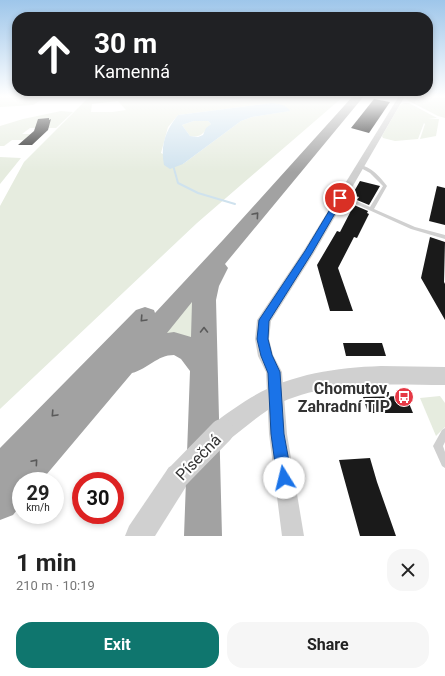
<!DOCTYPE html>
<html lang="en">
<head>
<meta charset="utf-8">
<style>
	body { margin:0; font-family:Roboto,sans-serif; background:#f6f6f6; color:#222; height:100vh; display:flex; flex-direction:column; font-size:15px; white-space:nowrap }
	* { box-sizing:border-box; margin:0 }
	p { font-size:13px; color:#767676 }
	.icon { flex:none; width:22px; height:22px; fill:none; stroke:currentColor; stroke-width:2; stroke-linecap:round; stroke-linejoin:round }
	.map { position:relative; height:536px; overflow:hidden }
	.sheet { display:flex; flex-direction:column; background:#fff; flex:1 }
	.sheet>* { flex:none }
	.hud { position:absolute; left:12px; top:12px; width:421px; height:84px; border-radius:16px; box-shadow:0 2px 6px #0003; background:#202124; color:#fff; overflow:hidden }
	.speed { position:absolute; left:12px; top:472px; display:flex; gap:8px; font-size:20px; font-weight:700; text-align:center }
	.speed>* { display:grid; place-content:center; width:52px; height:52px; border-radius:50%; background:#fff; box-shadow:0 2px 6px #0003; line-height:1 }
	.speed small { font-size:10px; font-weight:400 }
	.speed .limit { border:6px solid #d22; background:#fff; color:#111 }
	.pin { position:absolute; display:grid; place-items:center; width:34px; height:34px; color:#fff; margin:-17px; border:2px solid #fff; border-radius:50%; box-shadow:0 1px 4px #0007 }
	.me { position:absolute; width:44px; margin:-22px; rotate:351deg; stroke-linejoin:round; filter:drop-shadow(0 0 3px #0008) }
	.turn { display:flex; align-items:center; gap:14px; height:84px; padding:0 16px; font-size:18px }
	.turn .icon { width:52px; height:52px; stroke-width:2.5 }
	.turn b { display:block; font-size:28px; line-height:34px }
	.round { display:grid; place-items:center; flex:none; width:42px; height:42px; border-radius:16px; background:#f6f6f6 }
	.overview { display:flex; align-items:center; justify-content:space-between; height:68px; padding:0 16px }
	h1 { font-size:24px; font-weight:700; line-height:30px }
	.action { display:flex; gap:8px; margin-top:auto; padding:8px 16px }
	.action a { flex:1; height:46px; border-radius:16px; background:#0f766e; color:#fff; font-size:16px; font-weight:700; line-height:46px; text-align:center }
	.action a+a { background:#f6f6f6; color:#222 }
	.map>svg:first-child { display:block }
</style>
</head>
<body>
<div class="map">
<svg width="445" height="536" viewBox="0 0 445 536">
	<rect width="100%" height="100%" fill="#fff"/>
	<g fill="#e6ecdf" fill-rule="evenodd">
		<polygon points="0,96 47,96 33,105 0,107"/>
		<path d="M 90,96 L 244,96 L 245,98 L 230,99 L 230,101 L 251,100 L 250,96 L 344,96 L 197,223 L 0,409 L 0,206 L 24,162 ZM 118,101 L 126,110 L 112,112 L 91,112 L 92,104 ZM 271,103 L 289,111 L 252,117 L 241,121 L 183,164 L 161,153 L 168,127 L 178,115 Z"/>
		<polygon points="445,96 445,118 438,116 407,100 405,97"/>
		<polygon points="404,103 409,103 437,118 428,119 439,119 436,136 420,139 425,124 424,123 418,139 395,141 383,138 382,136 400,105"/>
		<polygon points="61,111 73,112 56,128 30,128 22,134 43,134 37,140 12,140 4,146 0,146 0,126 23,119"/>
		<path d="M 194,121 L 208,121 L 211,124 C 204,132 202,138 190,136 L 182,125 Z"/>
		<polygon points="0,157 21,158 0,184"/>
		<polygon points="193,299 192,343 165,332"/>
		<polygon points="440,396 445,403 445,427 436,436 420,398"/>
	</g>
	<path fill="#cfe2ee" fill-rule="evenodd" d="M 271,103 C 279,104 286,104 290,111 L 252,117 L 241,121 L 183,164 L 170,169 L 164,165 C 160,145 166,130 178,115 ZM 194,121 L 208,121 L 211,124 L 206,128 L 203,135 L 198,137 L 190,136 L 182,125 Z"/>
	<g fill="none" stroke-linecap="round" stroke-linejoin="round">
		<polyline stroke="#cfe2ee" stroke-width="2" points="173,165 178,183 198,193 235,204"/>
	</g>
	<g fill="#1a1a1a">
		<polygon points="374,99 390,102 369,133 351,128"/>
		<polygon points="49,118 49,120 51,119 48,130 32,145 18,145 34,131 38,119"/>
		<polygon points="360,181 380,186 369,205 357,200 359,197 352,195"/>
		<polygon points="437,186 445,188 445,225 429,221"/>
		<polygon points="354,205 368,211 367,213 369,214 357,238 354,237 338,268 353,311 330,311 317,265 337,231 340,232"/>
		<polygon points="430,237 445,242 444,282 445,284 445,320 421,278"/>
		<polygon points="343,343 382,343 386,356 346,356"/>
		<polygon points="406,396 413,413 368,413 363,397"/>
		<polygon points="370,458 377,482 396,536 360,536 339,460"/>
	</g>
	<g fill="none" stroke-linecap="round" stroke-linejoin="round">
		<g fill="#d0d0d0" fill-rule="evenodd">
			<path d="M 359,165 C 371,166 380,177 387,186 L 374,209 L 415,227 L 445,235 L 445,239 L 411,229 L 349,201 L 338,199 L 338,197 L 340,197 L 352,199 L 370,207 L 383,186 L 370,173 L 359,167 Z"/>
			<polygon points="445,428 445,442 443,446 445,452 445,468 442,466 433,446 442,430"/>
		</g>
		<polygon fill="#d0d0d0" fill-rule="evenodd" points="399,96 405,96 314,253 271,321 269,339 273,355 282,372 287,434 304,536 282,536 269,434 266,372 258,356 255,339 257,320 304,250"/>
		<g fill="#d0d0d0" fill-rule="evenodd">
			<path d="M 381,366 L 445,367 L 445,385 C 392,385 332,380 282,402 C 263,411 247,426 230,439 L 222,442 L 214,439 L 211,431 C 215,420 225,415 235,408 C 279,376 328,368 381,366 Z"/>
			<polygon points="178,464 187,467 190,476 187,485 155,536 125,536 129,526 169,467"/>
		</g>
		<path fill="#a2a2a2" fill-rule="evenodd" d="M 353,96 L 364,96 L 225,264 L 228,268 L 219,286 L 216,300 L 222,536 L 184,536 L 190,371 L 181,359 L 174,355 C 157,355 148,369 132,373 L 41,481 L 21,481 L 21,505 L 13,515 L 0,520 L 0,448 L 136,310 L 145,307 L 154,310 L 155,313 L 223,240 ZM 192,302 L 191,337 L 174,332 L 167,333 Z"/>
		<polyline stroke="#d0d0d0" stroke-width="24" points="178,476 222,431"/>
	</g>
	<defs><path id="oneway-chevron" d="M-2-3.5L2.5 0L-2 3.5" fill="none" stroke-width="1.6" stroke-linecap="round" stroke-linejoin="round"/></defs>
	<g stroke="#5a5a5a">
		<use href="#oneway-chevron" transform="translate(256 215) rotate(-49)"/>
		<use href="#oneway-chevron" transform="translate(143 319) rotate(133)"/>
		<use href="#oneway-chevron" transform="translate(204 330) rotate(-90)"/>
		<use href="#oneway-chevron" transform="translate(54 414) rotate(133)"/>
		<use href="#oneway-chevron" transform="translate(35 462) rotate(-49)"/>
	</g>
	<linearGradient id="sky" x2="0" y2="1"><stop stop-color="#9ec6ea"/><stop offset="0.56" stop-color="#fff"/><stop offset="1" stop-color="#fff" stop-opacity="0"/></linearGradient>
	<rect width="445" height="172" fill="url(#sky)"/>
	<polygon fill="#1a73e8" stroke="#114b97" points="338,196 340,196 344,198 312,253 269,321 268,339 272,355 280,372 284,434 292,478 289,483 284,485 279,483 277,478 271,434 268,373 261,356 257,339 259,320 305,251"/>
	<defs>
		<symbol id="bus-disc" viewBox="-11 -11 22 22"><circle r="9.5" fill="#e63946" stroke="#fff"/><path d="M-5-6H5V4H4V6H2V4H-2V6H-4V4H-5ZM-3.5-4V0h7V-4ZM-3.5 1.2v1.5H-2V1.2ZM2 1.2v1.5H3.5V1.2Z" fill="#fff"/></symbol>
	</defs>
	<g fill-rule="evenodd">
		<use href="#bus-disc" x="393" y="386" width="22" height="22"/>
	</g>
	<g text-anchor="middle" stroke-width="4" stroke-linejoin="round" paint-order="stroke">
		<g font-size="16" font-weight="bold" fill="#333" stroke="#fff" text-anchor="end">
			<text x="390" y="394">Chomutov,<tspan x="390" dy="18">Zahradní TIP</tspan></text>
		</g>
		<g font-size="16" fill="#333" stroke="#fff">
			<text transform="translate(198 457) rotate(-46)" y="6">Písečná</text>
		</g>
	</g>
</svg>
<div class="speed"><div>29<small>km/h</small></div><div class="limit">30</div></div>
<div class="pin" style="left:340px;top:198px;background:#d93025"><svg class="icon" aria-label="arrive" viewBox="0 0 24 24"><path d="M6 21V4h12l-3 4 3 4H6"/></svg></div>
<svg class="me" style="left:284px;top:478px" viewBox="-20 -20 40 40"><circle r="19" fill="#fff"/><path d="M0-13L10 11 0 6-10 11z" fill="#1a73e8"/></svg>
<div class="hud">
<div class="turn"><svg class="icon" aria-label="ahead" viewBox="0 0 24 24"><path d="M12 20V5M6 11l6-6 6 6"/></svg><div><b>30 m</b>Kamenná</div></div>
</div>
</div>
<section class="sheet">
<div class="overview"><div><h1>1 min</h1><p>210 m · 10:19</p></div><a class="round"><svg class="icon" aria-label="close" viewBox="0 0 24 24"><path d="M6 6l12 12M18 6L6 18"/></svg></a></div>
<div class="action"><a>Exit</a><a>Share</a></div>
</section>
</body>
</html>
